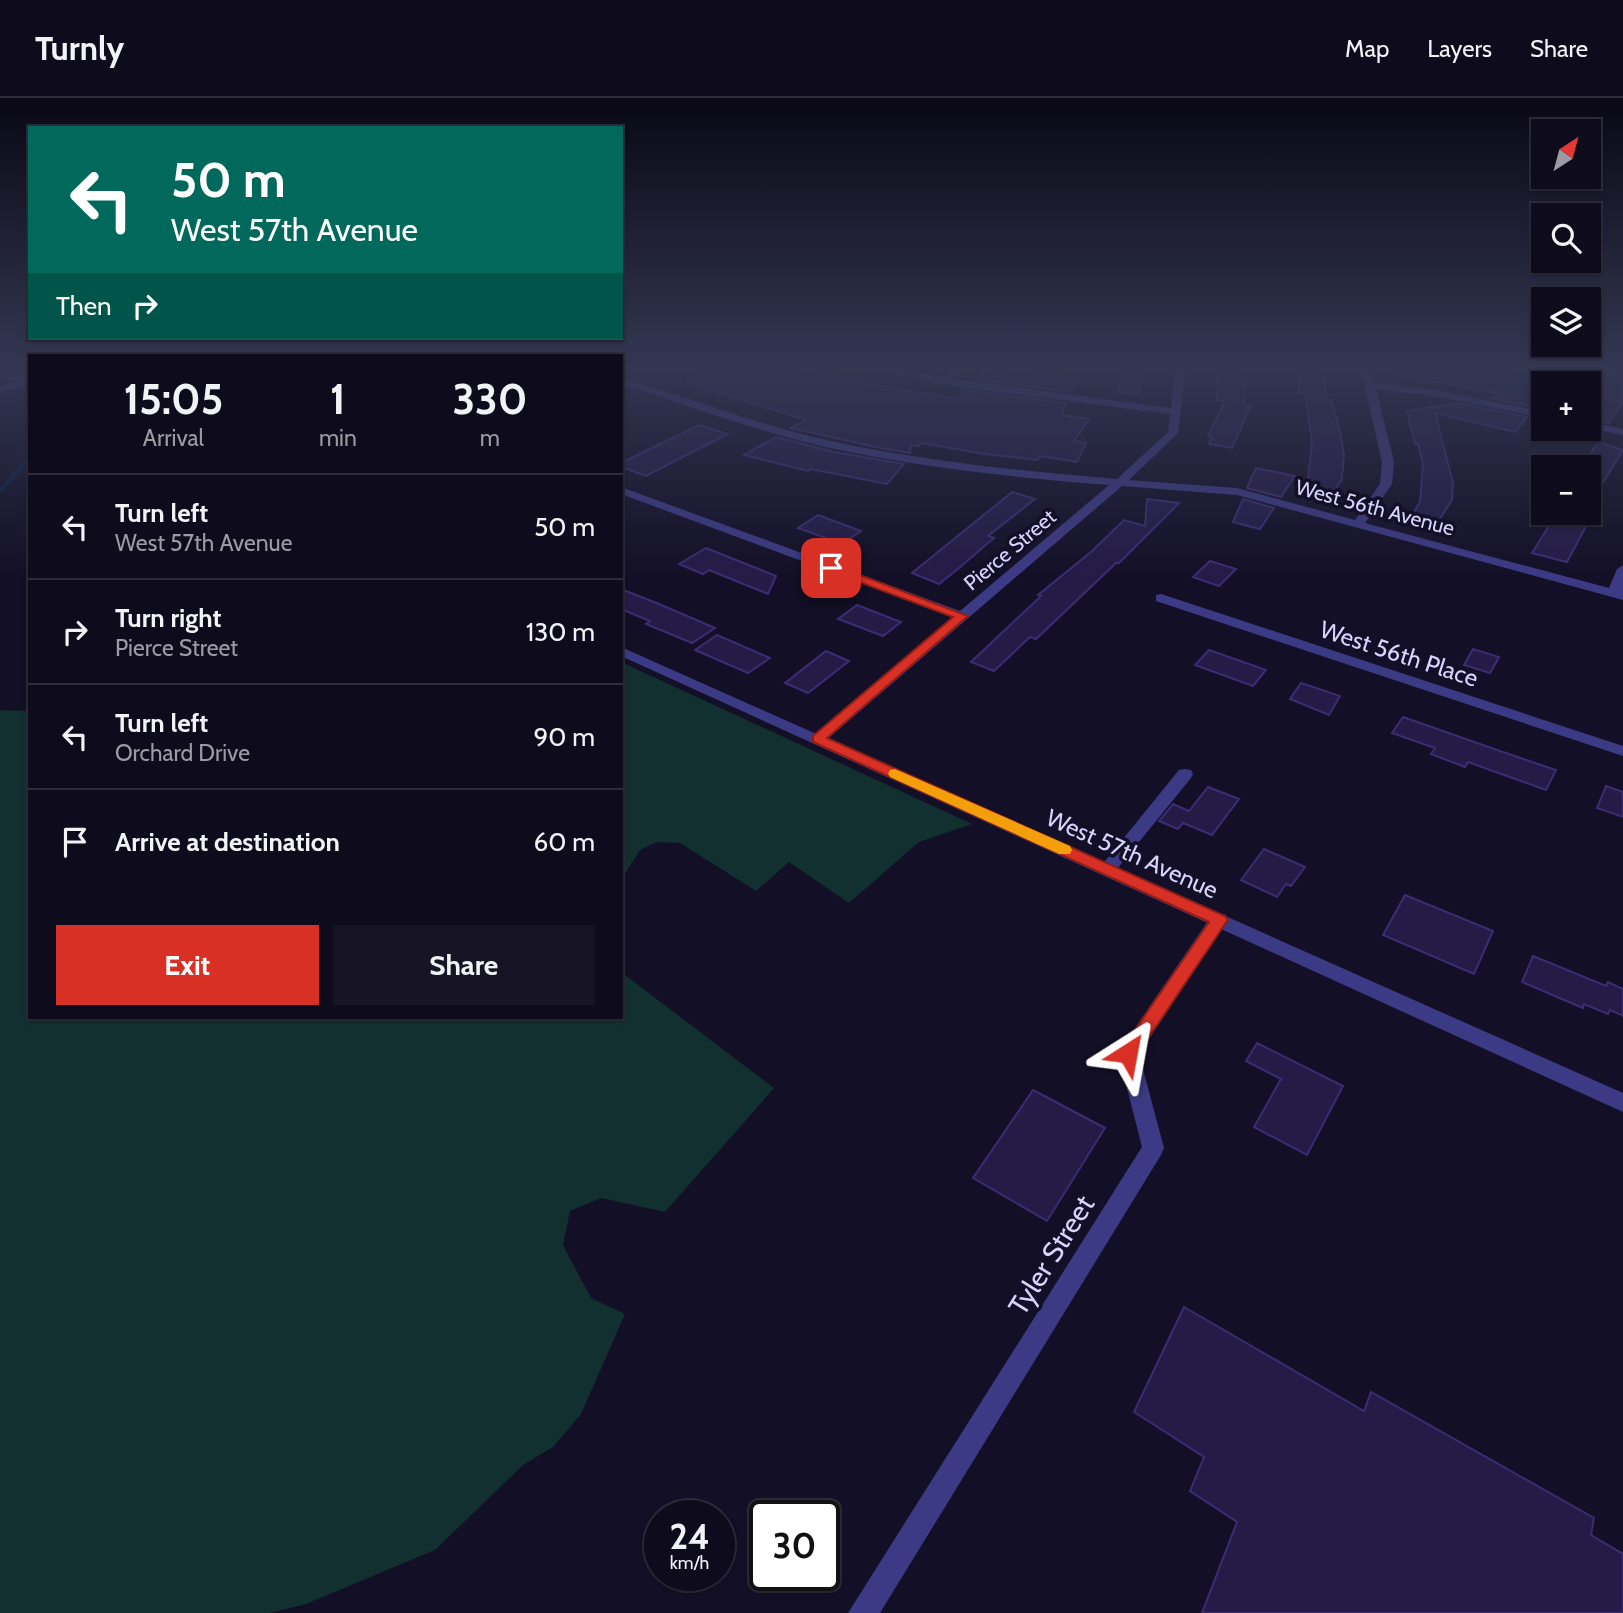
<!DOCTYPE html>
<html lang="en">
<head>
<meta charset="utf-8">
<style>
	body { margin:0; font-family:Cabin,sans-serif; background:#171425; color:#f1f3f6; height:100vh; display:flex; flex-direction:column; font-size:26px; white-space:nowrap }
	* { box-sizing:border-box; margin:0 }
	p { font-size:23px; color:#9b9ba3 }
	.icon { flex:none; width:38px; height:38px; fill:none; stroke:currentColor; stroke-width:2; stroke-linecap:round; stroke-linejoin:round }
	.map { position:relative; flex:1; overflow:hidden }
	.drawer { position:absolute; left:28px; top:256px; width:595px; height:665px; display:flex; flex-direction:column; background:#0e0b1c; border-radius:0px; box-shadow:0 2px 5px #0004,0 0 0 2px #2e2b3b }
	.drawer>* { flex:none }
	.hud { position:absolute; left:28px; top:28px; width:595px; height:214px; border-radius:0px; box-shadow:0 2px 5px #0004,0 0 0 2px #2e2b3b; background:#00695c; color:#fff; overflow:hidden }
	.needle { width:46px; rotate:36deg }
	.controls { position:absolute; left:1531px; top:21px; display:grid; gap:14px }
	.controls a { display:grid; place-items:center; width:70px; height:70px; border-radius:0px; background:#0e0b1c; box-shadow:0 2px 5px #0004,0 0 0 2px #2e2b3b; font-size:35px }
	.speed { position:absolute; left:644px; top:1402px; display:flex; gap:14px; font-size:35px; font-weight:700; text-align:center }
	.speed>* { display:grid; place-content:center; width:91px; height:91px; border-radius:50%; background:#0e0b1c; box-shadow:0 2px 5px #0004,0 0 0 2px #2e2b3b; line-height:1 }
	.speed small { font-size:18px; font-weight:400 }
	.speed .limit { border:4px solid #111; border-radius:10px; background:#fff; color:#111 }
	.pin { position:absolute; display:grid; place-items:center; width:60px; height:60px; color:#fff; margin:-30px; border-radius:14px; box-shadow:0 4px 10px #0006 }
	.me { position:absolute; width:77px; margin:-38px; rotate:34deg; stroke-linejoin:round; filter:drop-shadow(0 0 5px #0008) }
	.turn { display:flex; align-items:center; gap:24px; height:147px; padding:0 28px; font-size:32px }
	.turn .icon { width:91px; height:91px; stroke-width:2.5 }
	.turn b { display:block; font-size:49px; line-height:60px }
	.then { display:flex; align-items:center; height:66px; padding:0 28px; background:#0003; gap:14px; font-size:26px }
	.eta { display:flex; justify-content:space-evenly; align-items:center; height:119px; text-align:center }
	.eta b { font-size:42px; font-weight:700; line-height:49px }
	.button { display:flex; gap:14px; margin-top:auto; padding:14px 28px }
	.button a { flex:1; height:80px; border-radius:0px; background:#d93025; color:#fff; font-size:28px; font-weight:700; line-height:80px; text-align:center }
	.button a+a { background:#171425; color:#f1f3f6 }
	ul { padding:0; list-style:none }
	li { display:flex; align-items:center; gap:21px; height:105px; padding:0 28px; border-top:2px solid #2e2b3b }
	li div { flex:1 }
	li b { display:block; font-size:26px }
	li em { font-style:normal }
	header { display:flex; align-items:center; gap:42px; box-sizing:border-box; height:98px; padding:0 35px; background:#0e0b1c; border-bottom:2px solid #2e2b3b }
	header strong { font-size:33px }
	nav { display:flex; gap:38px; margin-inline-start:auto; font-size:24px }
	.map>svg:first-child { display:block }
</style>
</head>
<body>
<header>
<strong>Turnly</strong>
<nav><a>Map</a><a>Layers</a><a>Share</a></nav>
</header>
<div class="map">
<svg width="1623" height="1515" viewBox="0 0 1623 1515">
	<rect width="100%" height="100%" fill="#130f26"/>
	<g fill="#12302f">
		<polygon points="621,564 972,726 919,744 849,805 789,764 756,793 680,745 657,744 640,752 621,782"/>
		<polygon points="0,612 30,613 30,919 621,919 621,874 774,990 665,1114 601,1100 570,1113 563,1147 591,1200 625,1216 581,1316 553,1349 523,1367 435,1452 306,1506 270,1515 0,1515"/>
	</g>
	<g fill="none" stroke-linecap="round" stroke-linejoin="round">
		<polyline stroke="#0a1f44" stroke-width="4.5" points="0,393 30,358"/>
	</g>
	<g fill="#241b47" stroke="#3b2d73" stroke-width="2">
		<polygon points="689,267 795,267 871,286 952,300 957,300 965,292 1065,305 1062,317 1089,321 1074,343 1086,345 1077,364 1039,358 1038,362 984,356 922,345 919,348 911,347 910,355 871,348 791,330 806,322 687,285"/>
		<polygon points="1123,267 1142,267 1139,296 1118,294"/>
		<polygon points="1216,267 1237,269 1238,277 1243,267 1246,267 1244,308 1251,308 1232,350 1209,346 1212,339 1208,338 1225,303 1217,302"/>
		<polygon points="1303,267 1323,267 1327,302 1331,302 1339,329 1344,356 1342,381 1331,398 1307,392 1312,344 1305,296 1299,296 1299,282"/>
		<polygon points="1393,267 1507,267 1517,272 1524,267 1532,267 1544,270 1544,297 1534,309 1489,300 1509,297 1392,277"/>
		<polygon points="988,269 1003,269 1077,280 1071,294 976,281"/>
		<polygon points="1610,275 1623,277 1623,303 1609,325 1589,322 1589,278 1607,282"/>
		<polygon points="1457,305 1527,319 1515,334 1435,315 1453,385 1452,402 1436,427 1410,420 1420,404 1423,366 1418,346 1415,346 1407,313"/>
		<polygon points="699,327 728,336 646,378 621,369 621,365"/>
		<polygon points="776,339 834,354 904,366 887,386 811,371 808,373 744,357"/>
		<polygon points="1598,344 1623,352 1589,407 1589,358"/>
		<polygon points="1256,370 1295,378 1281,399 1247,390"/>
		<polygon points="1012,394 1035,401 988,438 994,440 959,470 939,486 912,475"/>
		<polygon points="1147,401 1179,405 1119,465 1116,465 1036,541 1030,539 994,573 971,564 1041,498 1038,497 1091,454 1124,422 1145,428"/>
		<polygon points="1243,401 1274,410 1260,431 1233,424"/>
		<polygon points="1557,415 1593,415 1567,464 1532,455"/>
		<polygon points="818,417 861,433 842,446 798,430"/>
		<polygon points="706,450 776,478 768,496 709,472 703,476 679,466"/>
		<polygon points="1210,463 1236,471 1219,488 1193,479"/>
		<polygon points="621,491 659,506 715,530 692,545 646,526 650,523 621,511"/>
		<polygon points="857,507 875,514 901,524 883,538 838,521"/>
		<polygon points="717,537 770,560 748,575 695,552"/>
		<polygon points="1473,551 1499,559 1490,575 1464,567"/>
		<polygon points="1209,552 1266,572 1253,588 1195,567"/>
		<polygon points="826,553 849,563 808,595 785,585"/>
		<polygon points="1301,585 1340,598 1329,617 1290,601"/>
		<polygon points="1403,619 1500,653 1556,672 1546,692 1468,664 1465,669 1431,656 1435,650 1392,635"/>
		<polygon points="1606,688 1623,694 1623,719 1597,710"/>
		<polygon points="1208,689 1239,701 1212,737 1183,725 1178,731 1159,723 1173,706 1189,713"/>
		<polygon points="1264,751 1305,769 1291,788 1286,786 1277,799 1241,782"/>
		<polygon points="1405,797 1493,833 1474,876 1383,837"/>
		<polygon points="1533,858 1606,888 1608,884 1623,891 1623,918 1610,912 1608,916 1584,906 1583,910 1522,884"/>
		<polygon points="1257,945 1343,988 1307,1057 1254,1029 1281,981 1246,963"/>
		<polygon points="1033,992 1105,1030 1047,1123 973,1080"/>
		<polygon points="1184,1209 1364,1313 1371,1294 1594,1420 1591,1437 1623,1456 1623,1515 1202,1515 1237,1424 1190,1393 1204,1359 1134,1314"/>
	</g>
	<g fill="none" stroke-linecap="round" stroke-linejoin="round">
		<g fill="#3d3a85" fill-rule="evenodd">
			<path d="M 860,267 L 878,267 L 944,279 L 958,267 L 968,267 L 954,281 L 1171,310 L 1176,267 L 1186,267 L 1178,335 L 1129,382 L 1237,390 L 1355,422 L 1380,386 L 1382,364 L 1360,267 L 1370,267 L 1374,285 L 1435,292 L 1544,314 L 1544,320 L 1435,298 L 1376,291 L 1394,364 L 1392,386 L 1365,425 L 1609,490 L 1617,471 L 1623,467 L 1623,502 L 1237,397 L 1122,388 L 824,644 L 812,644 L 810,641 L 812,638 L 953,519 L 621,396 L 621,389 L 960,513 L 1109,387 C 1017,380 926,370 835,351 C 762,335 692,309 621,286 L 621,280 C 693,300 763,329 836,344 C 929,364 1023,373 1117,381 L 1168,334 L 1170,316 L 945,287 Z"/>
			<polygon points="1591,267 1623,269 1623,275 1593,269"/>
			<polygon points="26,282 30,283 30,287 0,294 0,288"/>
			<polygon points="1589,324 1623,331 1623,337 1589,330"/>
			<polygon points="1161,496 1623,648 1623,658 1156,503 1156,497"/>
			<polygon points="1185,671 1191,672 1193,676 1191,680 1113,776 1101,776 1098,772 1101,768 1179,672"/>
			<polygon points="1219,815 1226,817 1228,822 1139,956 1164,1050 1161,1057 880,1515 848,1515 1142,1049 1118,955 1212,817"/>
		</g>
		<g fill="#3d3a85" fill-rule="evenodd">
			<polygon points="0,272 30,283 30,290 0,278"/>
			<polygon points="621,549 1623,995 1623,1014 621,558"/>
		</g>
	</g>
	<linearGradient id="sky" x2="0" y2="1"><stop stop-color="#0a0815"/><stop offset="0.56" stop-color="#333752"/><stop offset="1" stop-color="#333752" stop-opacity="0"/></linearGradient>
	<rect width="1623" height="479" fill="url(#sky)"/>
	<polygon fill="#d93025" stroke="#8d1f18" stroke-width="2" points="831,466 968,518 827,640 1225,818 1228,822 1225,826 1135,960 1128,962 1122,960 1119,955 1209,824 813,644 813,638 953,519 827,472 825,470"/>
	<polygon fill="#f59e0b" points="895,671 1070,748 1072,752 1070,756 1059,756 890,679 888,676 890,672"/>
	<g text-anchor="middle" stroke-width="7" stroke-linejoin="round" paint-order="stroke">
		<g font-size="21" fill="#d9d4ff" stroke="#130f26">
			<text transform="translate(1375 410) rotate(15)" y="7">West 56th Avenue</text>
			<text transform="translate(1010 452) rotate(-40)" y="7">Pierce Street</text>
		</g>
		<g font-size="24" fill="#d9d4ff" stroke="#130f26">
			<text transform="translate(1399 556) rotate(18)" y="8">West 56th Place</text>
			<text transform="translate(1132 756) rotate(24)" y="8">West 57th Avenue</text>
		</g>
		<g font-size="28" fill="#d9d4ff" stroke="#130f26">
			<text transform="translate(1051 1157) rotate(-58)" y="10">Tyler Street</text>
		</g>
	</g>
</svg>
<div class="controls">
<a><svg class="needle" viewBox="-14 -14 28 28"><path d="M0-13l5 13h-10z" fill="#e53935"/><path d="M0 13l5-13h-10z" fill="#9b9ba3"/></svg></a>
<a><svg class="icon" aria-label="search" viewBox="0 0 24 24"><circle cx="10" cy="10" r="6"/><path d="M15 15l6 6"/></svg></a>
<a><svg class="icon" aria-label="layers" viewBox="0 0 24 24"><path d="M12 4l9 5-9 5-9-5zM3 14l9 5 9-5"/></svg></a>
<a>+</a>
<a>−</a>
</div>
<div class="speed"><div>24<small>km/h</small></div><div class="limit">30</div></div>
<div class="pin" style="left:831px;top:470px;background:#d93025"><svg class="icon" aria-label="arrive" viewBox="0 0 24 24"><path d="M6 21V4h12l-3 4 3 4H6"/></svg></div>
<svg class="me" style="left:1128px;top:955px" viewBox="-20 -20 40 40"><path d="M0-17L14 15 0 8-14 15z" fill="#d93025" stroke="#fff" stroke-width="4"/></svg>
<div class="hud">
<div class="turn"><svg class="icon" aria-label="left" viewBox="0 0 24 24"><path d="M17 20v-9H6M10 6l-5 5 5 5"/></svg><div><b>50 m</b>West 57th Avenue</div></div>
<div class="then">Then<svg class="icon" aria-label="right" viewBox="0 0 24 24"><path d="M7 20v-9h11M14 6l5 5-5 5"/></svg></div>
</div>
<section class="drawer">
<div class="eta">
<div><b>15:05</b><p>Arrival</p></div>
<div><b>1</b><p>min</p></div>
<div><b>330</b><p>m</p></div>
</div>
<ul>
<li><svg class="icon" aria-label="left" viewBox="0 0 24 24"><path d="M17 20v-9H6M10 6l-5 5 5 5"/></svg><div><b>Turn left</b><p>West 57th Avenue</p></div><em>50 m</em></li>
<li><svg class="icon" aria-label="right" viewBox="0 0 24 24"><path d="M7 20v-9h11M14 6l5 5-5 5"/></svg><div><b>Turn right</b><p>Pierce Street</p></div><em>130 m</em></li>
<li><svg class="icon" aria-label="left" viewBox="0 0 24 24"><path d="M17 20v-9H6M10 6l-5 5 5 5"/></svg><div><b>Turn left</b><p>Orchard Drive</p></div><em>90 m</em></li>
<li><svg class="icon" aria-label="arrive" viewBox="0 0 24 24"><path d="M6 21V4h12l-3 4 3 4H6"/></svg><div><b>Arrive at destination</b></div><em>60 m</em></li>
</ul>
<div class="button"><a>Exit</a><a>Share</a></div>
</section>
</div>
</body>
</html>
